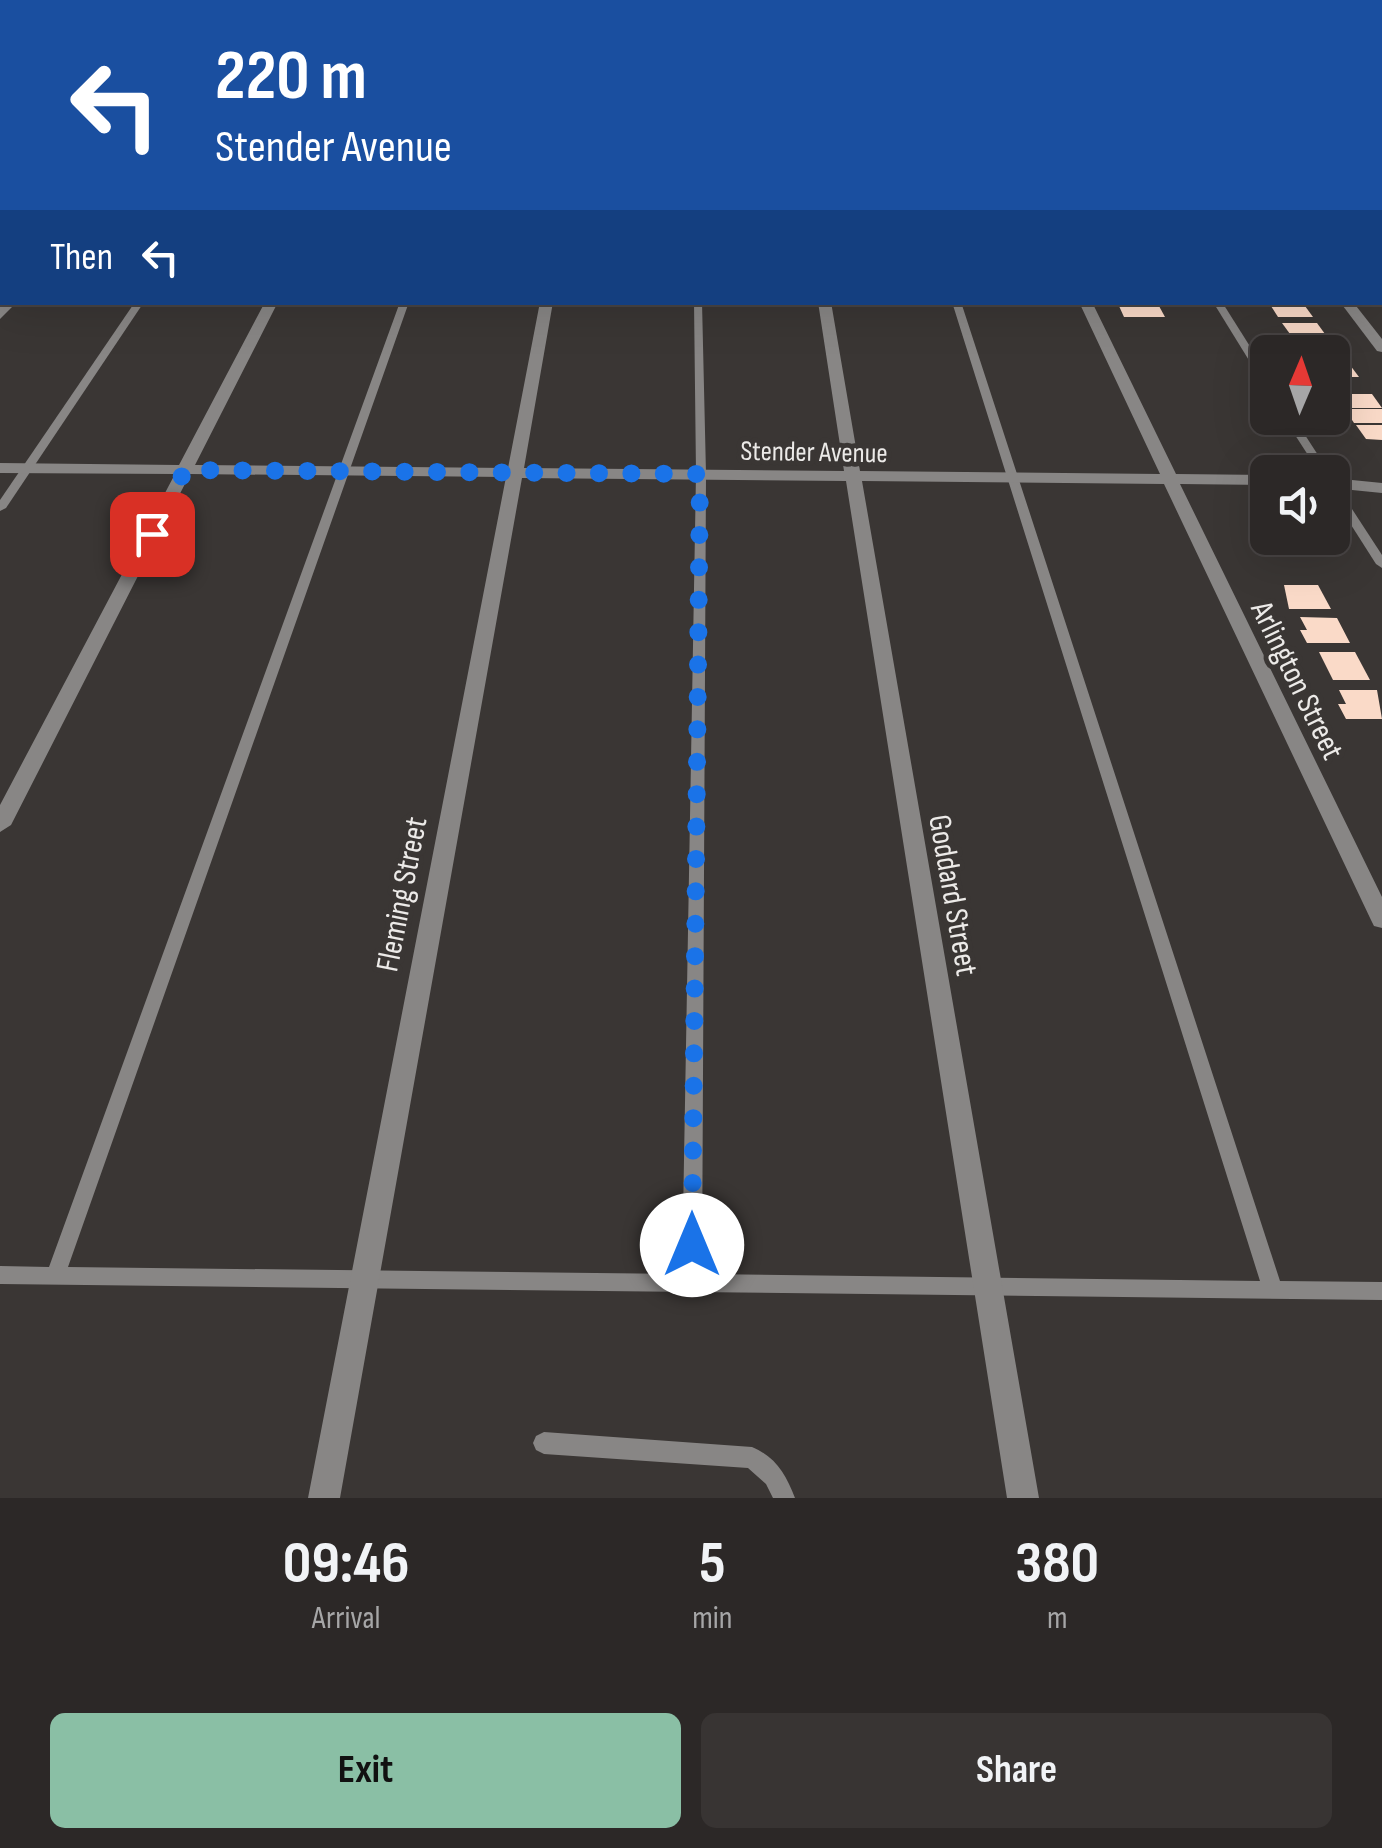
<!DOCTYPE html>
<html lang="en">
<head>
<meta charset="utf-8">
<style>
	body { margin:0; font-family:"Sofia Sans Condensed",sans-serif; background:#383433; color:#f1f3f6; height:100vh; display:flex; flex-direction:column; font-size:38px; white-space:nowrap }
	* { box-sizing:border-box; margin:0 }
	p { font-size:32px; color:#a6a6a7 }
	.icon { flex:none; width:55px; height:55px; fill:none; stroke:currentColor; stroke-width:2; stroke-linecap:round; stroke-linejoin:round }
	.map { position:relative; height:1498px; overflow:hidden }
	.panel { display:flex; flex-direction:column; background:#2c2827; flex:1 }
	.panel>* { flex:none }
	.banner { position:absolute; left:0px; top:0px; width:1382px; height:305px; box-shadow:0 10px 40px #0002,0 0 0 2px #484444; background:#1a4fa0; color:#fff; overflow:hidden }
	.needle { width:65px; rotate:2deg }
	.tools { position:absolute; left:1250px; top:335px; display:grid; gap:20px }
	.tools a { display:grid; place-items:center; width:100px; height:100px; border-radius:15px; background:#2c2827; box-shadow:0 10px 40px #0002,0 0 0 2px #484444; font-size:50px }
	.pin { position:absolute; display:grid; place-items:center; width:85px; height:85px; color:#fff; margin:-42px; border-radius:20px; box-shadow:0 5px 15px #0006 }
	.me { position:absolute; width:110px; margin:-55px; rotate:0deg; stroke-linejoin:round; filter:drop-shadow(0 0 8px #0008) }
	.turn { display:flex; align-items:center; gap:35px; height:210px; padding:0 50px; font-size:45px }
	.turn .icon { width:130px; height:130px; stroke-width:2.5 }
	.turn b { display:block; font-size:70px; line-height:85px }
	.then { display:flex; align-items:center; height:95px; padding:0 50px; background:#0003; gap:20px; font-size:38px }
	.eta { display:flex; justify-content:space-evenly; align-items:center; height:170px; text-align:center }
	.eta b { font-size:60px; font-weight:700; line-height:70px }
	.cta { display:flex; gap:20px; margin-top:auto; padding:20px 50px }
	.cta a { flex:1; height:115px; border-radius:15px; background:#8abfa5; color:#111; font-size:40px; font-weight:700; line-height:115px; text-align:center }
	.cta a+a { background:#383433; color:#f1f3f6 }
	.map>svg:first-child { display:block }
</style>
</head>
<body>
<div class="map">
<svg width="1382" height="1498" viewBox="0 0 1382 1498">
	<rect width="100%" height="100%" fill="#3a3634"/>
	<g fill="#fadac8">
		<polygon points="1119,306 1159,306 1165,317 1124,317"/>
		<polygon points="1271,306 1305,306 1313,317 1278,317"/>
		<polygon points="1282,323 1317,323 1325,334 1290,334"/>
		<polygon points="1332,365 1350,365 1359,377 1332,377"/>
		<polygon points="1334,394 1372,394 1382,408 1343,408"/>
		<polygon points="1345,409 1382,409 1382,423 1354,423"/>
		<polygon points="1356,425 1382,425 1382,440 1366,439"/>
		<polygon points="1284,585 1318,585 1331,609 1289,609"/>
		<polygon points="1300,617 1337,618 1350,643 1307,643 1300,630 1307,630"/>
		<polygon points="1319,652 1355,652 1370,680 1333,680"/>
		<polygon points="1339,690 1377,690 1382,719 1346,719 1338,704 1346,704"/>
	</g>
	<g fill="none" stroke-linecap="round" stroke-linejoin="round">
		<g fill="#888685" fill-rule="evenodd">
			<polygon points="510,0 516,0 514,2 510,2"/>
			<polygon points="693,0 699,0 699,2 694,2"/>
			<polygon points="857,0 863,0 864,2 859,2"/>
			<polygon points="1024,0 1030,0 1031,2 1026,2"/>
			<polygon points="1187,0 1193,0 1195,2 1189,2"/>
			<polygon points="1335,0 1342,0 1344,2 1338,2"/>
			<polygon points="1380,32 1382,33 1382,37 1380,36"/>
			<rect x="0" y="181" width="2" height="7"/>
			<rect x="1380" y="194" width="2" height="6"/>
			<polygon points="135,302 144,302 6,508 0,511 0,500"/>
			<polygon points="400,302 409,302 68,1267 682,1274 696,474 694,302 702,302 706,474 702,1274 1260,1281 952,302 961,302 1280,1281 1382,1282 1382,1300 0,1284 0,1266 49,1267"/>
			<polygon points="1213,302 1222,302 1268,375 1268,386 1263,383"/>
			<polygon points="1284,418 1294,418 1329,472 1319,472"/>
			<polygon points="1332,483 1337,486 1382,555 1382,568 1376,564 1332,495"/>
			<path d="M 544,1432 L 752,1447 C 776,1457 786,1475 795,1498 L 773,1498 L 766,1484 L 748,1468 L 544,1454 L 536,1450 L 533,1443 L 536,1436 Z"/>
		</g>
		<g fill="#888685" fill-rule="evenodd">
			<rect x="774" y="0" width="8" height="2"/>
			<polygon points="938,0 946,0 947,2 939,2"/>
			<polygon points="1103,0 1112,0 1113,2 1105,2"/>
			<polygon points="1266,0 1275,0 1277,2 1268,2"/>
			<polygon points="1380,96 1382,97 1382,104 1380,103"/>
			<rect x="0" y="131" width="2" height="6"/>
			<rect x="1380" y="142" width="2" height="6"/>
			<polygon points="4,302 17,302 0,319 0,307"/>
			<polygon points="265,302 278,302 195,465 508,468 540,302 553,302 524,468 844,471 818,302 831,302 860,471 1160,474 1079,302 1092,302 1176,474 1268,475 1268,485 1180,484 1382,897 1382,928 1374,926 1371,920 1164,484 862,481 1039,1498 1007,1498 846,481 522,478 340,1498 308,1498 506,477 190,474 11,825 0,832 0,805 175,474 0,473 0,463 179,465"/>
			<polygon points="1340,302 1353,302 1382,339 1382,352 1377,351"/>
			<polygon points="1332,478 1382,483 1382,493 1332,488"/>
		</g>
		<polygon fill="#b6b3b1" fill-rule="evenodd" points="2,75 2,83 0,84 0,76"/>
	</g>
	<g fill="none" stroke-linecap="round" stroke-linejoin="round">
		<polyline stroke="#1a73e8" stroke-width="18" stroke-dasharray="0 32.4" points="152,534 185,470 700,474 692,1245"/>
	</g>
	<g text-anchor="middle" stroke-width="10" stroke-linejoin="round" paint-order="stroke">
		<g font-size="28" fill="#eceae8" stroke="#3a3634">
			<text transform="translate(814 451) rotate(1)" y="10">Stender Avenue</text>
		</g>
		<g font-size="32" fill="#eceae8" stroke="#3a3634">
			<text transform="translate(1298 680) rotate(64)" y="11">Arlington Street</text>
			<text transform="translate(401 894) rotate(-79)" y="11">Fleming Street</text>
			<text transform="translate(954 895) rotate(80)" y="11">Goddard Street</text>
		</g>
	</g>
</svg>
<div class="tools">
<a><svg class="needle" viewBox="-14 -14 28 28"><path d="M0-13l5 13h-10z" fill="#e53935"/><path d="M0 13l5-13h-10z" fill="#a6a6a7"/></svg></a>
<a><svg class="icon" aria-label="sound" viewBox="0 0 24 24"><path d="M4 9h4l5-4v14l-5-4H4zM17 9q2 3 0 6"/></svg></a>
</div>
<div class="pin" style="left:152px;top:534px;background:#d93025"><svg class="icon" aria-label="arrive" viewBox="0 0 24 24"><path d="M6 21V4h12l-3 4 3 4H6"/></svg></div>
<svg class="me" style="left:692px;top:1245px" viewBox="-20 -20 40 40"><circle r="19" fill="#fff"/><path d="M0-13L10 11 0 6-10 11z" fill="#1a73e8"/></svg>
<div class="banner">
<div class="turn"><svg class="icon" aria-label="left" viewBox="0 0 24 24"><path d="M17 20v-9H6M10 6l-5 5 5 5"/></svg><div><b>220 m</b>Stender Avenue</div></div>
<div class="then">Then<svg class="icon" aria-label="left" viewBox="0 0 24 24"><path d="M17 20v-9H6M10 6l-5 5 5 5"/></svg></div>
</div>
</div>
<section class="panel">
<div class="eta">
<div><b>09:46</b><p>Arrival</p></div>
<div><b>5</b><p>min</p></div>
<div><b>380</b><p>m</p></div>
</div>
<div class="cta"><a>Exit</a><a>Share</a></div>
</section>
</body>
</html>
